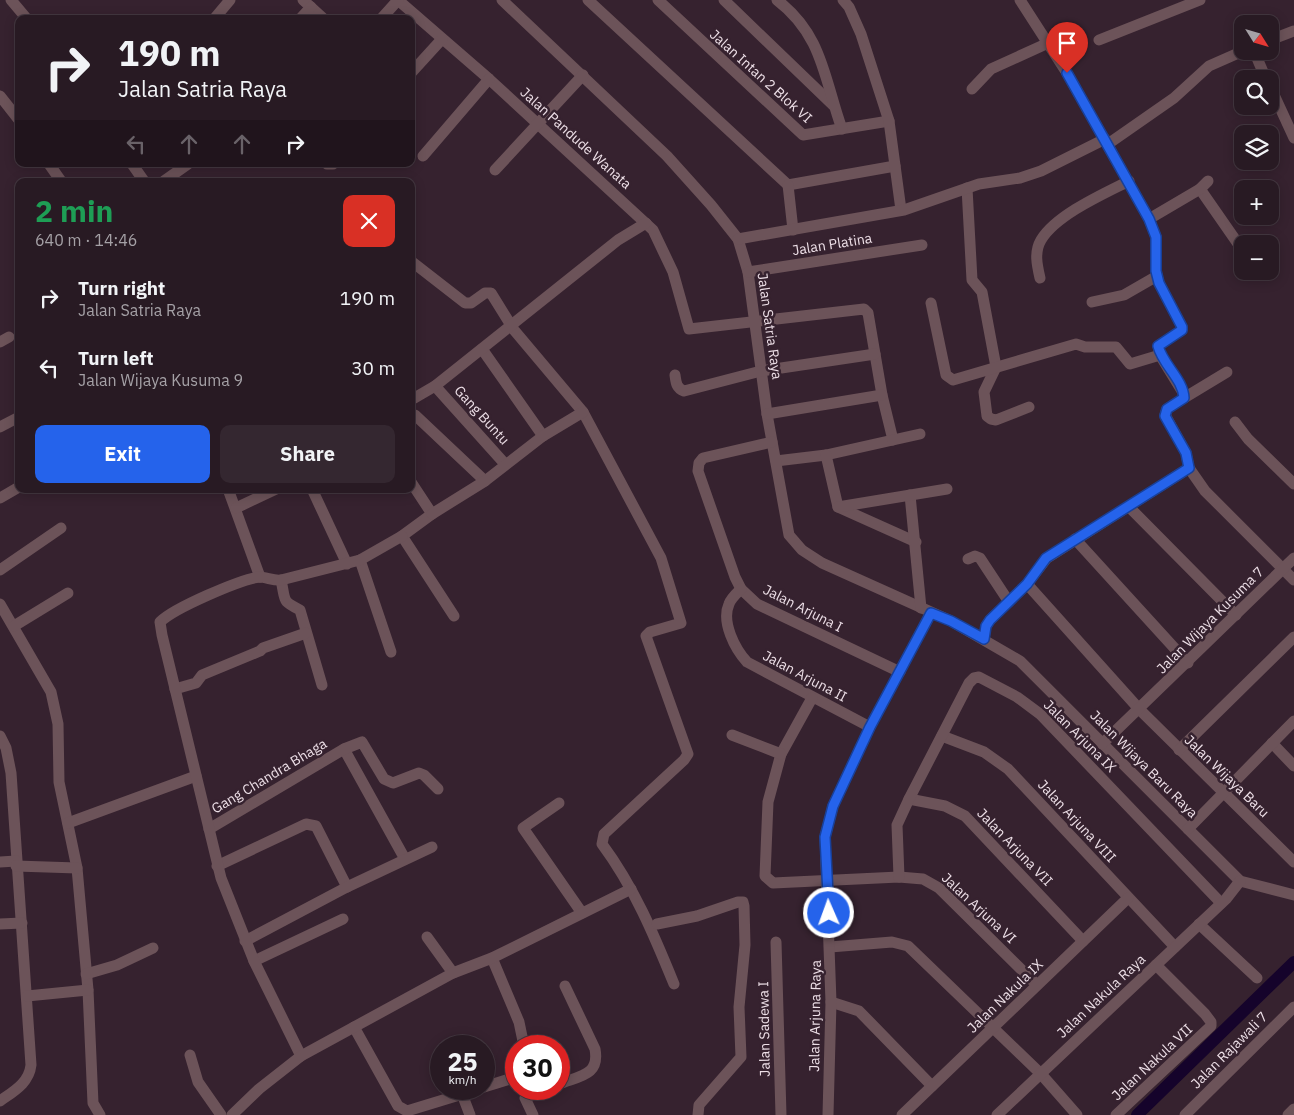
<!DOCTYPE html>
<html lang="en">
<head>
<meta charset="utf-8">
<style>
	body { margin:0; font-family:"IBM Plex Sans",sans-serif; background:#342730; color:#f1f3f6; height:100vh; display:flex; flex-direction:column; font-size:19px; white-space:nowrap }
	* { box-sizing:border-box; margin:0 }
	p { font-size:16px; color:#a5a1a6 }
	.icon { flex:none; width:28px; height:28px; fill:none; stroke:currentColor; stroke-width:2; stroke-linecap:round; stroke-linejoin:round }
	.map { position:relative; flex:1; overflow:hidden }
	.drawer { position:absolute; left:15px; top:178px; width:400px; height:315px; display:flex; flex-direction:column; background:#281a23; border-radius:10px; box-shadow:0 2px 12px #0003,0 0 0 1px #443841 }
	.drawer>* { flex:none }
	.banner { position:absolute; left:15px; top:15px; width:400px; height:152px; border-radius:10px; box-shadow:0 2px 12px #0003,0 0 0 1px #443841; background:#281a23; color:#f1f3f6; overflow:hidden }
	.needle { width:32px; rotate:127deg }
	.buttons { position:absolute; left:1234px; top:15px; display:grid; gap:10px }
	.buttons a { display:grid; place-items:center; width:45px; height:45px; border-radius:10px; background:#281a23; box-shadow:0 2px 12px #0003,0 0 0 1px #443841; font-size:25px }
	.speed { position:absolute; left:430px; top:1035px; display:flex; gap:10px; font-size:25px; font-weight:700; text-align:center }
	.speed>* { display:grid; place-content:center; width:65px; height:65px; border-radius:50%; background:#281a23; box-shadow:0 2px 12px #0003,0 0 0 1px #443841; line-height:1 }
	.speed small { font-size:12px; font-weight:400 }
	.speed .limit { border:8px solid #d22; background:#fff; color:#111 }
	.pin { position:absolute; display:grid; place-items:center; width:42px; height:42px; color:#fff; margin:-51px -21px; border-radius:50% 50% 50% 0; rotate:-45deg; box-shadow:0 0 5px #0007 }
	.pin .icon { rotate:45deg }
	.me { position:absolute; width:55px; margin:-28px; rotate:358deg; stroke-linejoin:round; filter:drop-shadow(0 0 4px #0008) }
	.turn { display:flex; align-items:center; gap:18px; height:105px; padding:0 20px; font-size:22px }
	.turn .icon { width:65px; height:65px; stroke-width:2.5 }
	.turn b { display:block; font-size:35px; line-height:42px }
	.lanes { display:flex; align-items:center; height:48px; padding:0 20px; background:#0003; justify-content:center; gap:25px; direction:ltr }
	.lanes .off { opacity:.35 }
	.round { display:grid; place-items:center; flex:none; width:52px; height:52px; border-radius:10px; background:#342730 }
	.overview { display:flex; align-items:center; justify-content:space-between; height:85px; padding:0 20px }
	h1 { font-size:30px; font-weight:700; line-height:38px; color:#1e9e55 }
	.primary-button { display:flex; gap:10px; margin-top:auto; padding:10px 20px }
	.primary-button a { flex:1; height:58px; border-radius:10px; background:#2563eb; color:#fff; font-size:20px; font-weight:700; line-height:58px; text-align:center }
	.primary-button a+a { background:#342730; color:#f1f3f6 }
	ul { padding:0; list-style:none }
	li { display:flex; align-items:center; gap:15px; height:70px; padding:0 20px }
	li div { flex:1 }
	li b { display:block; font-size:19px }
	li em { font-style:normal }
	.map>svg:first-child { display:block }
</style>
</head>
<body>
<div class="map">
<svg width="1294" height="1115" viewBox="0 0 1294 1115">
	<rect width="100%" height="100%" fill="#36222f"/>
	<g fill="none" stroke-linecap="round" stroke-linejoin="round">
		<polyline stroke="#15032b" stroke-width="12" points="1137,1115 1294,962"/>
		<g stroke="#6c5359" stroke-width="11">
			<polyline points="11,0 27,19"/>
			<polyline points="303,0 324,19"/>
			<polyline points="398,0 489,79 653,230 673,272 689,329 864,309 868,313 882,395 893,440 826,455 776,461"/>
			<polyline points="502,0 667,156 711,205 738,239 748,272 767,414 789,535 802,550 822,563 951,621 1020,661 1240,881 1294,895"/>
			<polyline points="588,0 788,185 895,166"/>
			<polyline points="658,0 803,135 889,121"/>
			<polyline points="724,0 833,105"/>
			<path d="M 777,0 C 823,35 824,79 842,129"/>
			<polyline points="843,0 849,7 861,34 889,121 901,210"/>
			<polyline points="1020,0 1067,73 1149,219 1156,237 1156,271 1159,283 1182,327 1182,330 1158,346 1160,355 1184,394 1184,398 1167,409 1165,415 1186,453 1189,468 1205,491 1294,580"/>
			<polyline points="214,19 230,0"/>
			<polyline points="300,19 311,7"/>
			<polyline points="381,19 398,0"/>
			<polyline points="1099,40 1200,0"/>
			<polyline points="1270,40 1294,31"/>
			<polyline points="1254,51 1266,79"/>
			<polyline points="411,73 442,39"/>
			<polyline points="1270,86 1294,138"/>
			<polyline points="972,89 991,69 1046,44"/>
			<polyline points="0,96 19,120"/>
			<polyline points="1108,144 1174,98 1209,66 1243,51"/>
			<polyline points="423,156 489,79"/>
			<polyline points="49,164 61,181"/>
			<polyline points="132,164 144,181"/>
			<polyline points="327,164 333,164"/>
			<polyline points="495,170 583,75"/>
			<polyline points="164,181 188,164"/>
			<polyline points="788,185 793,230"/>
			<polyline points="967,188 972,280 982,292 996,367 984,392 987,416 991,419 996,420 1029,407"/>
			<polyline points="1200,189 1241,248"/>
			<polyline points="1149,219 1200,189 1208,181"/>
			<polyline points="738,239 904,210 979,184 1020,178 1041,171 1105,139"/>
			<path d="M 411,261 L 465,303 L 471,303 L 485,293 L 491,293 L 514,330 L 583,412 L 661,558 L 681,623 L 650,632 L 646,636 L 688,754 L 684,760 L 604,834 L 602,844 C 634,887 654,935 674,984"/>
			<polyline points="748,272 922,245"/>
			<path d="M 1040,278 C 1037,265 1034,252 1041,240 C 1056,215 1103,194 1129,181"/>
			<polyline points="1092,302 1124,295 1157,276"/>
			<polyline points="931,303 946,375 953,380 1076,344 1085,347 1116,347 1130,364 1160,355"/>
			<polyline points="0,342 9,337"/>
			<polyline points="482,349 543,436"/>
			<path d="M 675,375 C 676,382 676,388 684,391 L 761,371 L 875,354"/>
			<polyline points="435,386 505,464"/>
			<polyline points="1184,398 1227,372"/>
			<polyline points="411,400 435,386 618,240 646,223"/>
			<polyline points="767,414 882,395"/>
			<polyline points="415,415 485,481"/>
			<polyline points="1235,422 1248,439 1294,484"/>
			<polyline points="0,427 19,417"/>
			<polyline points="893,440 920,434"/>
			<polyline points="772,442 703,458 699,463 698,471 735,577 741,589 757,604 900,672"/>
			<polyline points="826,455 838,507 916,542"/>
			<polyline points="411,482 432,514 402,536 454,616"/>
			<polyline points="228,489 260,577"/>
			<polyline points="312,489 347,564"/>
			<polyline points="910,495 921,608"/>
			<polyline points="0,498 19,487"/>
			<polyline points="838,507 947,489"/>
			<polyline points="1129,507 1236,615"/>
			<polyline points="236,508 276,489"/>
			<polyline points="432,514 485,481 543,436 583,412"/>
			<polyline points="1075,539 1188,663"/>
			<polyline points="968,559 975,556 980,558 1009,602"/>
			<polyline points="360,560 391,652"/>
			<polyline points="0,570 61,528"/>
			<path d="M 281,580 C 286,602 281,600 300,610 L 322,685"/>
			<polyline points="1027,584 1140,710 1294,862"/>
			<path d="M 741,589 C 737,593 731,598 729,604 C 721,622 735,649 747,662 L 870,727"/>
			<polyline points="0,604 51,692 58,724 59,782 77,868 88,990 93,1103 100,1115"/>
			<polyline points="14,626 68,593"/>
			<polyline points="984,639 986,626 990,620 1027,584 1047,558 1189,468"/>
			<polyline points="175,689 196,683 202,675 260,651 263,648 306,633"/>
			<polyline points="812,698 781,754 768,802 765,876 773,883 899,877 923,879 939,888 1037,985"/>
			<polyline points="732,735 781,754"/>
			<path d="M 0,736 L 6,748 L 11,773 L 31,1065 C 29,1083 14,1091 0,1101"/>
			<polyline points="942,736 984,752 1008,769 1175,947"/>
			<polyline points="1272,743 1294,766"/>
			<polyline points="1102,744 1294,558"/>
			<polyline points="344,749 405,859"/>
			<polyline points="1179,750 1294,637"/>
			<polyline points="909,799 945,806 965,816 1083,941"/>
			<polyline points="559,803 523,828 582,913"/>
			<polyline points="68,823 196,776"/>
			<polyline points="209,829 344,749 362,742 384,779 393,783 419,773 424,775 438,789"/>
			<polyline points="1188,829 1294,721"/>
			<polyline points="0,862 16,861"/>
			<polyline points="16,866 77,868"/>
			<polyline points="217,866 306,824 316,826 347,887"/>
			<polyline points="899,877 897,825 909,799 969,683 974,678 979,677 1017,697 1040,714 1221,903"/>
			<polyline points="0,924 22,923"/>
			<polyline points="657,924 697,916 738,902 743,902 744,906 745,945 739,1007 741,1057 699,1105 698,1115"/>
			<polyline points="1199,924 1257,978"/>
			<polyline points="427,937 453,973"/>
			<polyline points="245,941 347,887 432,847"/>
			<polyline points="776,942 781,1115"/>
			<polyline points="830,947 892,942 908,946 1041,1074 1077,1115"/>
			<polyline points="492,958 519,1022 524,1046"/>
			<polyline points="254,961 343,919"/>
			<polyline points="86,974 117,965 153,948"/>
			<polyline points="27,996 88,990"/>
			<polyline points="831,1002 859,1011 932,1086"/>
			<polyline points="354,1027 398,1106 407,1111 479,1089"/>
			<polyline points="190,1055 198,1082 221,1115"/>
			<path d="M 301,1056 L 254,961 L 221,878 L 162,635 L 160,622 C 174,608 239,580 259,577 C 266,577 274,581 281,580 L 360,560 L 402,536"/>
			<path d="M 559,1084 C 579,1076 600,1076 595,1049 L 565,986"/>
			<polyline points="484,1087 516,1077"/>
			<polyline points="462,1094 470,1115"/>
			<polyline points="232,1115 259,1089 301,1056 453,973 492,958 631,889"/>
			<polyline points="533,1115 525,1098 545,1089"/>
			<polyline points="828,1115 831,1002 825,837 833,806 870,727 931,613"/>
			<polyline points="902,1115 1128,898"/>
			<polyline points="997,1115 1226,899 1240,881"/>
			<polyline points="1116,1115 1211,1026 1211,1022 1205,1014 1156,965"/>
			<polyline points="1185,1115 1294,1007"/>
			<polyline points="1288,1115 1294,1109"/>
		</g>
	</g>
	<g fill="none" stroke-linecap="round" stroke-linejoin="round">
		<defs>
			<path id="route" d="M 829,913 L 825,837 L 833,806 L 870,727 L 931,613 L 951,621 L 984,639 L 986,626 L 990,620 L 1027,584 L 1046,558 L 1189,468 L 1186,453 L 1165,416 L 1167,409 L 1184,398 C 1183,379 1163,365 1158,346 L 1182,330 L 1182,327 L 1159,283 L 1156,271 L 1156,237 L 1149,219 L 1067,73"/>
		</defs>
		<use href="#route" stroke="#184099" stroke-width="12"/>
		<use href="#route" stroke="#2563eb" stroke-width="9"/>
	</g>
	<g text-anchor="middle" stroke-width="5" stroke-linejoin="round" paint-order="stroke">
		<g font-size="14" fill="#eddfe7" stroke="#36222f">
			<text transform="translate(761 76) rotate(42)" y="5">Jalan Intan 2 Blok VI</text>
			<text transform="translate(576 138) rotate(42)" y="5">Jalan Pandude Wanata</text>
			<text transform="translate(832 244) rotate(-9)" y="5">Jalan Platina</text>
			<text transform="translate(770 326) rotate(82)" y="5">Jalan Satria Raya</text>
			<text transform="translate(482 415) rotate(48)" y="5">Gang Buntu</text>
			<text transform="translate(803 608) rotate(27)" y="5">Jalan Arjuna I</text>
			<text transform="translate(1210 620) rotate(-45)" y="5">Jalan Wijaya Kusuma 7</text>
			<text transform="translate(805 676) rotate(28)" y="5">Jalan Arjuna II</text>
			<text transform="translate(1080 736) rotate(45)" y="5">Jalan Arjuna IX</text>
			<text transform="translate(1144 764) rotate(45)" y="5">Jalan Wijaya Baru Raya</text>
			<text transform="translate(269 776) rotate(-31)" y="5">Gang Chandra Bhaga</text>
			<text transform="translate(1227 776) rotate(44)" y="5">Jalan Wijaya Baru</text>
			<text transform="translate(1077 821) rotate(47)" y="5">Jalan Arjuna VIII</text>
			<text transform="translate(1015 847) rotate(46)" y="5">Jalan Arjuna VII</text>
			<text transform="translate(979 908) rotate(43)" y="5">Jalan Arjuna VI</text>
			<text transform="translate(1005 996) rotate(-44)" y="5">Jalan Nakula IX</text>
			<text transform="translate(1101 996) rotate(-43)" y="5">Jalan Nakula Raya</text>
			<text transform="translate(815 1016) rotate(-89)" y="5">Jalan Arjuna Raya</text>
			<text transform="translate(764 1029) rotate(-91)" y="5">Jalan Sadewa I</text>
			<text transform="translate(1229 1050) rotate(-45)" y="5">Jalan Rajawali 7</text>
			<text transform="translate(1152 1062) rotate(-43)" y="5">Jalan Nakula VII</text>
		</g>
	</g>
</svg>
<div class="buttons">
<a><svg class="needle" viewBox="-14 -14 28 28"><path d="M0-13l5 13h-10z" fill="#e53935"/><path d="M0 13l5-13h-10z" fill="#a5a1a6"/></svg></a>
<a><svg class="icon" aria-label="search" viewBox="0 0 24 24"><circle cx="10" cy="10" r="6"/><path d="M15 15l6 6"/></svg></a>
<a><svg class="icon" aria-label="layers" viewBox="0 0 24 24"><path d="M12 4l9 5-9 5-9-5zM3 14l9 5 9-5"/></svg></a>
<a>+</a>
<a>−</a>
</div>
<div class="speed"><div>25<small>km/h</small></div><div class="limit">30</div></div>
<div class="pin" style="left:1067px;top:73px;background:#d93025"><svg class="icon" aria-label="arrive" viewBox="0 0 24 24"><path d="M6 21V4h12l-3 4 3 4H6"/></svg></div>
<svg class="me" style="left:829px;top:913px" viewBox="-20 -20 40 40"><circle r="17" fill="#2563eb" stroke="#fff" stroke-width="3"/><path d="M0-11L8 9 0 5-8 9z" fill="#fff"/></svg>
<div class="banner">
<div class="turn"><svg class="icon" aria-label="right" viewBox="0 0 24 24"><path d="M7 20v-9h11M14 6l5 5-5 5"/></svg><div><b>190 m</b>Jalan Satria Raya</div></div>
<div class="lanes"><svg class="icon off" aria-label="left" viewBox="0 0 24 24"><path d="M17 20v-9H6M10 6l-5 5 5 5"/></svg><svg class="icon off" aria-label="ahead" viewBox="0 0 24 24"><path d="M12 20V5M6 11l6-6 6 6"/></svg><svg class="icon off" aria-label="ahead" viewBox="0 0 24 24"><path d="M12 20V5M6 11l6-6 6 6"/></svg><svg class="icon" aria-label="right" viewBox="0 0 24 24"><path d="M7 20v-9h11M14 6l5 5-5 5"/></svg></div>
</div>
<section class="drawer">
<div class="overview"><div><h1>2 min</h1><p>640 m · 14:46</p></div><a class="round" style="background:#d93025;color:#fff"><svg class="icon" aria-label="close" viewBox="0 0 24 24"><path d="M6 6l12 12M18 6L6 18"/></svg></a></div>
<ul>
<li><svg class="icon" aria-label="right" viewBox="0 0 24 24"><path d="M7 20v-9h11M14 6l5 5-5 5"/></svg><div><b>Turn right</b><p>Jalan Satria Raya</p></div><em>190 m</em></li>
<li><svg class="icon" aria-label="left" viewBox="0 0 24 24"><path d="M17 20v-9H6M10 6l-5 5 5 5"/></svg><div><b>Turn left</b><p>Jalan Wijaya Kusuma 9</p></div><em>30 m</em></li>
</ul>
<div class="primary-button"><a>Exit</a><a>Share</a></div>
</section>
</div>
</body>
</html>
